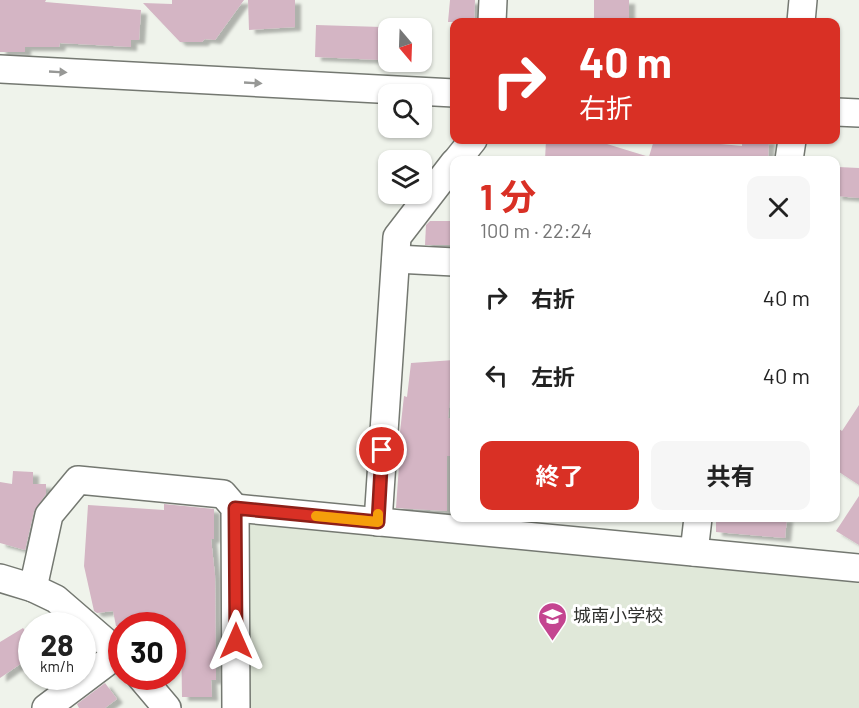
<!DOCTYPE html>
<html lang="ja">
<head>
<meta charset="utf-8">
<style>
	body { margin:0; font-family:Barlow,"Noto Sans JP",sans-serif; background:#f6f6f6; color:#222; height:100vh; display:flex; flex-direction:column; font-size:22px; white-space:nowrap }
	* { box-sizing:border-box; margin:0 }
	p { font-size:20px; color:#767676 }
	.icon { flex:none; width:33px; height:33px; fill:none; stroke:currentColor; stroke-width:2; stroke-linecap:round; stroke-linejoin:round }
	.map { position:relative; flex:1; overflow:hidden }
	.side { position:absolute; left:450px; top:156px; width:390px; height:366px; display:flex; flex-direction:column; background:#fff; border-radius:12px; box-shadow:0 2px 4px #0004 }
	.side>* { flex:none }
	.hud { position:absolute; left:450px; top:18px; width:390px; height:126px; border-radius:12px; box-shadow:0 2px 4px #0004; background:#d93025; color:#fff; overflow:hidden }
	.needle { width:39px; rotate:161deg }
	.tools { position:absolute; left:378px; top:18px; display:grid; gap:12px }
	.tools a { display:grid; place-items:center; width:54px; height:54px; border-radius:12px; background:#fff; box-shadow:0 2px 4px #0004; font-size:30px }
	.speed { position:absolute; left:18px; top:612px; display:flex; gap:12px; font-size:30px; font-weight:700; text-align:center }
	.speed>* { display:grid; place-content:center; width:78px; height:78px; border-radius:50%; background:#fff; box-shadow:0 2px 4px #0004; line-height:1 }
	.speed small { font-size:15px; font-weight:400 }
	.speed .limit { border:9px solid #d22; background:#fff; color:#111 }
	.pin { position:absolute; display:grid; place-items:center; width:51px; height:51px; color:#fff; margin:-26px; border:3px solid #fff; border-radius:50%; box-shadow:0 2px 6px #0007 }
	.me { position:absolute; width:66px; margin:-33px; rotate:0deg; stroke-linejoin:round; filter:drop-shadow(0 0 4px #0008) }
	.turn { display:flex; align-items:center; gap:21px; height:126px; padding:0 30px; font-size:27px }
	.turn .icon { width:78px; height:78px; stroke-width:2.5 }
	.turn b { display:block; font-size:42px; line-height:51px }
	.round { display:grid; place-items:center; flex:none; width:63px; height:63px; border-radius:12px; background:#f6f6f6 }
	.summary { display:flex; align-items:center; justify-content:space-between; height:102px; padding:0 30px }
	h1 { font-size:36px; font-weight:700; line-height:45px; color:#d93025 }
	.button { display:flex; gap:12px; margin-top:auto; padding:12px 30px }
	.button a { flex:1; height:69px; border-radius:12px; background:#d93025; color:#fff; font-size:24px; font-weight:700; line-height:69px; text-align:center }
	.button a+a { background:#f6f6f6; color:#222 }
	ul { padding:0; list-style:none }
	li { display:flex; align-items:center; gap:18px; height:78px; padding:0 30px }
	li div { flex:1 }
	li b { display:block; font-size:22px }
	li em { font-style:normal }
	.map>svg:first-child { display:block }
</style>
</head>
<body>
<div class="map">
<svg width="859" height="708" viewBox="0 0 859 708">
	<defs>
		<filter id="shadow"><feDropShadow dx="6" dy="4" stdDeviation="1.5" flood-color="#0004"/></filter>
	</defs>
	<rect width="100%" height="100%" fill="#eff3eb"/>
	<polygon fill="#e0e8d9" points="253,516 859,575 859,708 246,708 242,535"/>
	<g fill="#d4b5c4" filter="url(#shadow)">
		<polygon points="0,0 46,0 45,2 141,10 139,40 131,40 131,47 60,43 59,47 25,47 25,52 0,52"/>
		<polygon points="172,0 244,0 215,40 205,39 202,42 180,42 143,3 172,4"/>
		<polygon points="248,0 295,0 295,27 249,30"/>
		<polygon points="450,0 475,0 474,22 448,22"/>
		<rect x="594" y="0" width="35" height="22"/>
		<polygon points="316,25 382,27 381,60 315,57"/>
		<polygon points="546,140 594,140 646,156 645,160 545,160"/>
		<polygon points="654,140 678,140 742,146 742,140 769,140 768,160 648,160"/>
		<polygon points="838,167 859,168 859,198 836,196"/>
		<polygon points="430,221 454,221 454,245 425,245 426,225"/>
		<polygon points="454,360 448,418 454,419 454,450 451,449 451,456 447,456 447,511 396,508 400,451 399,450 399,441 404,396 407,397 411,363"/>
		<polygon points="859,405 859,485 836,470 836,427 842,431"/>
		<polygon points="13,471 33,472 33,484 46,484 46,494 34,511 25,550 0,543 0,482 12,484"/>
		<polygon points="859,496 859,545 836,531"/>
		<polygon points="164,504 214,509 214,539 211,539 215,575 216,680 211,680 212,697 182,697 181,633 172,633 172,626 116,626 113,611 97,613 94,611 84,566 88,505 164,510"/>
		<polygon points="716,518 787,518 785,538 716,532"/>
		<polygon points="23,628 32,639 32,656 0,678 0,642"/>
		<polygon points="105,683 117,699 105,708 79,708 77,704"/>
	</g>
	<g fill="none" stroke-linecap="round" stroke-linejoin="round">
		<defs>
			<g id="minor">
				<polyline points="492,22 493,0"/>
				<polyline points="801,22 803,0"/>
				<polyline points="0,69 454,93"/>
				<polyline points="836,112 859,113"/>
				<polyline points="457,160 473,140"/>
				<polyline points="789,160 792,140"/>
				<polyline points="396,259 454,262"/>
				<polyline points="235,508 859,568"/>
				<polyline points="378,522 397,237 454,163"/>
				<polyline points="694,552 698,518"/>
				<polyline points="0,578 33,588 49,515 78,480 223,494 235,508 236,708"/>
				<polyline points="33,588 56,599 122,656"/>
				<polyline points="140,676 167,708"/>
				<polyline points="46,708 119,653"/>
			</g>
		</defs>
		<use href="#minor" stroke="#747871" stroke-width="30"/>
		<use href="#minor" stroke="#fff" stroke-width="27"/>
	</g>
	<defs><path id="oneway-solid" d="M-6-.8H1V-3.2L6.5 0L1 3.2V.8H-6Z" transform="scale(1.5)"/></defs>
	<g fill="#979896">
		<use href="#oneway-solid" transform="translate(58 72) rotate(3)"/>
		<use href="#oneway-solid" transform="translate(253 83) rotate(3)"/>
	</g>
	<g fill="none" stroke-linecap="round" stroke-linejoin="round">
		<defs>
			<polyline id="route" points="236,641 235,508 378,522 382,450"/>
		</defs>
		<use href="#route" stroke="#8d1f18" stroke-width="15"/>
		<use href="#route" stroke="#d93025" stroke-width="10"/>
		<polyline stroke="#f59e0b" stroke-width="10" points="316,516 378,522 378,514"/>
	</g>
	<defs>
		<symbol id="school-pin" viewBox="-11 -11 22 30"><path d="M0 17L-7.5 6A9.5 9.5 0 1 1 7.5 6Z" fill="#c44590" stroke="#fff"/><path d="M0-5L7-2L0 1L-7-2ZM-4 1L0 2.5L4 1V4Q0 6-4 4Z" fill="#fff"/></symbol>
	</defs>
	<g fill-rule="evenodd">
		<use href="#school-pin" x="536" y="600" width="33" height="45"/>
	</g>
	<g text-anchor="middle" stroke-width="6" stroke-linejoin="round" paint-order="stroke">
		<g font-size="18" fill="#2f302d" stroke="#fff" text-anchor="start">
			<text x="573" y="622">城南小学校</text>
		</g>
	</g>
</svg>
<div class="tools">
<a><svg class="needle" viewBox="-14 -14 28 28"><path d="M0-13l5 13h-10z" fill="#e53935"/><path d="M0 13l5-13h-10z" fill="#767676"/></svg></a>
<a><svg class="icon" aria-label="search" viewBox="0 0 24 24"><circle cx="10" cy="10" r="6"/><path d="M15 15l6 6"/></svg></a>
<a><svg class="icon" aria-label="layers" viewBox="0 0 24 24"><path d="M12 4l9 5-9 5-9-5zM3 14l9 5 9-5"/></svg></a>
</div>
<div class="speed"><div>28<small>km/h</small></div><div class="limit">30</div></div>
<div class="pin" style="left:382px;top:450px;background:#d93025"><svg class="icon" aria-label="arrive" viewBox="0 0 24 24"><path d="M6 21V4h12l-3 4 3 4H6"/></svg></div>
<svg class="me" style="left:236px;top:641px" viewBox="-20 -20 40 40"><path d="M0-17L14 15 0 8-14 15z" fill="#d93025" stroke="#fff" stroke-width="4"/></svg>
<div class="hud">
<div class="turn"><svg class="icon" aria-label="right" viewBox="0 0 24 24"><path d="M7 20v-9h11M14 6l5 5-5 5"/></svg><div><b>40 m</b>右折</div></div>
</div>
<section class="side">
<div class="summary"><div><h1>1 分</h1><p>100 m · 22:24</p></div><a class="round"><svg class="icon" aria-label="close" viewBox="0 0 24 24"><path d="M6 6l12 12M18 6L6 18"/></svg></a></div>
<ul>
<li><svg class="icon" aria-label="right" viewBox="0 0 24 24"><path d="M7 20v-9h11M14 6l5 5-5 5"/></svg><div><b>右折</b></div><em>40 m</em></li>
<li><svg class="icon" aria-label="left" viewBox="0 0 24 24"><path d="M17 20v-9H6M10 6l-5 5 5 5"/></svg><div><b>左折</b></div><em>40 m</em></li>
</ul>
<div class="button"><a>終了</a><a>共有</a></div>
</section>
</div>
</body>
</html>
